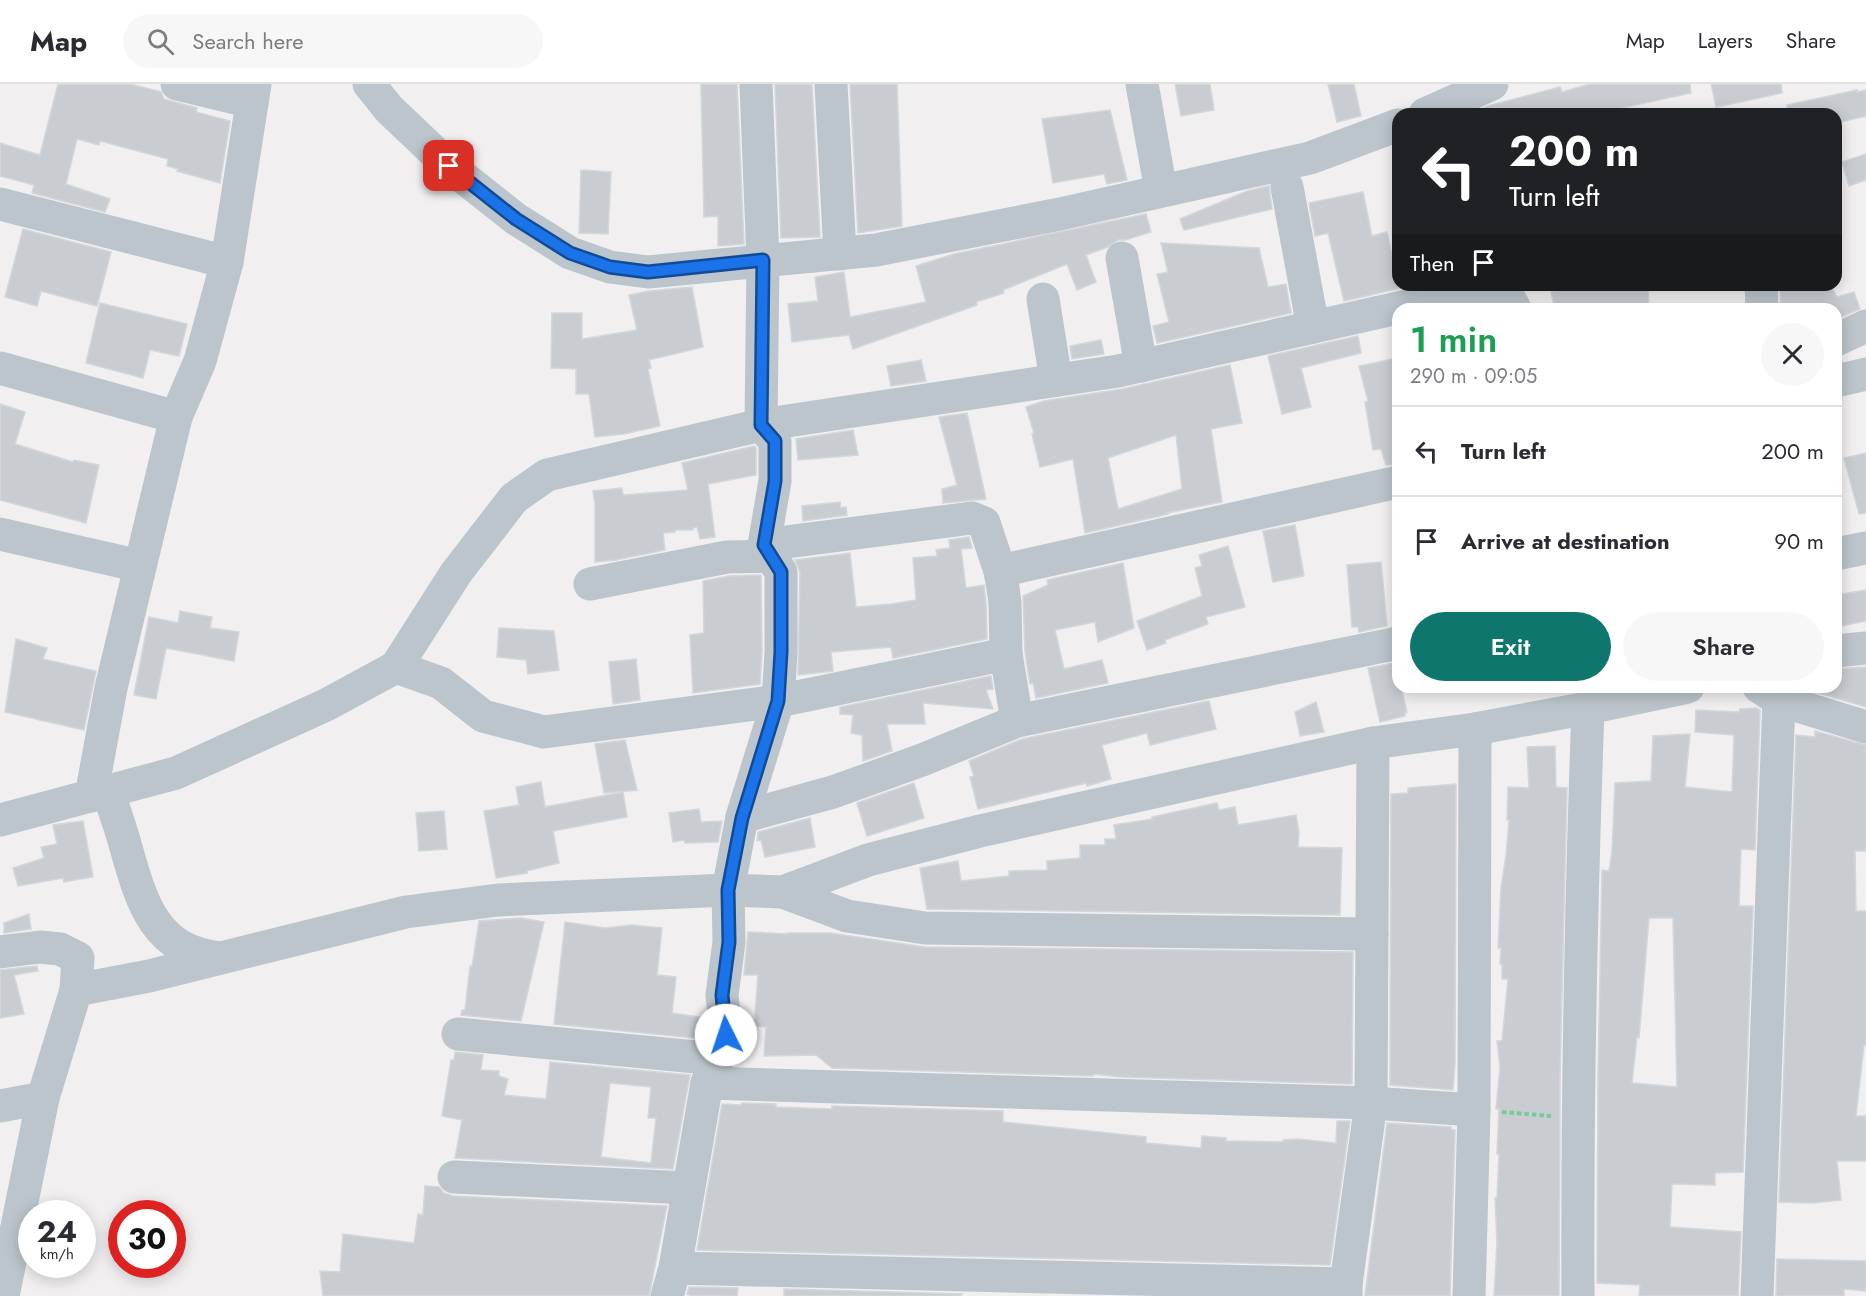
<!DOCTYPE html>
<html lang="en">
<head>
<meta charset="utf-8">
<style>
	body { margin:0; font-family:Jost,sans-serif; background:#f7f7f7; color:#2b2b33; height:100vh; display:flex; flex-direction:column; font-size:22px; white-space:nowrap }
	* { box-sizing:border-box; margin:0 }
	p { font-size:20px; color:#7c7c81 }
	.icon { flex:none; width:33px; height:33px; fill:none; stroke:currentColor; stroke-width:2; stroke-linecap:round; stroke-linejoin:round }
	.map { position:relative; flex:1; overflow:hidden }
	.details { position:absolute; left:1392px; top:219px; width:450px; height:390px; display:flex; flex-direction:column; background:#fff; border-radius:18px; box-shadow:0 3px 15px #0003 }
	.details>* { flex:none }
	.banner { position:absolute; left:1392px; top:24px; width:450px; height:183px; border-radius:18px; box-shadow:0 3px 15px #0003; background:#202124; color:#fff; overflow:hidden }
	.speed { position:absolute; left:18px; top:1116px; display:flex; gap:12px; font-size:30px; font-weight:700; text-align:center }
	.speed>* { display:grid; place-content:center; width:78px; height:78px; border-radius:50%; background:#fff; box-shadow:0 3px 15px #0003; line-height:1 }
	.speed small { font-size:15px; font-weight:400 }
	.speed .limit { border:9px solid #d22; background:#fff; color:#111 }
	.pin { position:absolute; display:grid; place-items:center; width:51px; height:51px; color:#fff; margin:-26px; border-radius:12px; box-shadow:0 3px 9px #0006 }
	.me { position:absolute; width:66px; margin:-33px; rotate:356deg; stroke-linejoin:round; filter:drop-shadow(0 0 4px #0008) }
	.turn { display:flex; align-items:center; gap:21px; height:126px; padding:0 18px; font-size:27px }
	.turn .icon { width:78px; height:78px; stroke-width:2.5 }
	.turn b { display:block; font-size:42px; line-height:51px }
	.then { display:flex; align-items:center; height:57px; padding:0 18px; background:#0003; gap:12px; font-size:22px }
	.round { display:grid; place-items:center; flex:none; width:63px; height:63px; border-radius:32px; background:#f7f7f7 }
	.summary { display:flex; align-items:center; justify-content:space-between; height:102px; padding:0 18px }
	h1 { font-size:36px; font-weight:600; line-height:45px; color:#1e9e55 }
	.button { display:flex; gap:12px; margin-top:auto; padding:12px 18px }
	.button a { flex:1; height:69px; border-radius:36px; background:#0f766e; color:#fff; font-size:24px; font-weight:600; line-height:69px; text-align:center }
	.button a+a { background:#f7f7f7; color:#2b2b33 }
	ul { padding:0; list-style:none }
	li { display:flex; align-items:center; gap:18px; height:90px; padding:0 18px; border-top:2px solid #e1e1e2 }
	li div { flex:1 }
	li b { display:block; font-size:22px }
	li em { font-style:normal }
	header { display:flex; align-items:center; gap:36px; box-sizing:border-box; height:84px; padding:0 30px; background:#fff; border-bottom:2px solid #e1e1e2 }
	header strong { font-size:28px }
	nav { display:flex; gap:33px; margin-inline-start:auto; font-size:21px }
	.search { width:420px; height:54px; background:#f7f7f7; display:flex; align-items:center; gap:15px; box-sizing:border-box; padding:0 21px; border-radius:33px; color:#7c7c81; font-size:22px }
	.map>svg:first-child { display:block }
</style>
</head>
<body>
<header>
<strong>Map</strong>
<div class="search"><svg class="icon" aria-label="search" viewBox="0 0 24 24"><circle cx="10" cy="10" r="6"/><path d="M15 15l6 6"/></svg>Search here</div>
<nav><a>Map</a><a>Layers</a><a>Share</a></nav>
</header>
<div class="map">
<svg width="1866" height="1212" viewBox="0 0 1866 1212">
	<rect width="100%" height="100%" fill="#f1efef"/>
	<g fill="#c9cdd1" stroke="#d3d6da" stroke-width="1.5" fill-rule="evenodd">
		<polygon points="58,0 130,0 161,8 164,15 197,24 196,28 230,37 220,99 177,87 178,85 167,82 168,75 100,57 99,61 77,55 66,100 110,115 105,128 32,109 34,101 0,92 0,59 40,71"/>
		<polygon points="701,0 737,0 744,160 718,162 718,132 704,133"/>
		<polygon points="775,0 812,0 820,153 781,154"/>
		<polygon points="850,0 897,0 902,142 858,149"/>
		<polygon points="1175,0 1210,0 1214,26 1181,32"/>
		<polygon points="1328,0 1354,0 1361,32 1337,38"/>
		<polygon points="1590,0 1690,0 1691,9 1594,30 1485,30 1484,24 1488,22 1560,3 1562,8"/>
		<polygon points="1711,0 1781,0 1782,9 1716,23"/>
		<polygon points="1857,6 1857,8 1866,6 1866,32 1836,39 1836,30 1788,30 1787,21"/>
		<polygon points="1110,26 1127,96 1107,100 1104,90 1053,99 1042,35"/>
		<polygon points="1866,70 1866,96 1849,102 1842,78"/>
		<polygon points="581,86 611,88 608,150 579,149"/>
		<polygon points="1269,102 1272,125 1184,146 1180,135 1247,107"/>
		<polygon points="1363,108 1372,152 1387,148 1394,181 1398,181 1398,201 1404,201 1405,203 1344,217 1328,149 1315,152 1309,119"/>
		<polygon points="1146,130 1151,148 1125,156 1118,156 1108,163 1086,171 1096,198 1077,206 1067,180 1003,206 1004,209 976,218 977,221 853,265 849,251 792,258 788,220 818,217 815,193 844,188 850,233 926,218 916,182 954,170"/>
		<polygon points="23,145 111,168 97,222 41,207 37,222 5,213"/>
		<polygon points="1161,159 1259,164 1268,203 1286,200 1291,229 1157,259 1153,242 1169,238 1157,190 1168,188"/>
		<polygon points="1579,201 1648,201 1649,225 1555,225 1551,208"/>
		<polygon points="1780,201 1830,201 1837,213 1854,208 1860,225 1836,235 1836,225 1781,225"/>
		<polygon points="692,203 703,263 649,276 651,284 648,285 660,342 624,350 595,353 589,310 576,310 576,285 551,284 552,229 582,229 582,255 637,246 629,211 649,207"/>
		<polygon points="100,219 187,240 179,272 150,266 143,294 86,279"/>
		<polygon points="1358,252 1361,269 1301,284 1311,323 1282,330 1268,272"/>
		<polygon points="1101,256 1104,270 1072,275 1070,262"/>
		<polygon points="1398,274 1398,380 1386,381 1381,365 1373,366 1365,318 1368,317 1359,282"/>
		<polygon points="921,276 926,297 891,302 887,282"/>
		<path d="M 1230,281 L 1242,339 L 1211,345 L 1222,418 L 1167,429 L 1168,430 L 1085,449 L 1073,375 L 1040,383 L 1032,350 L 1034,349 L 1026,323 L 1044,317 L 1122,305 ZM 1176,351 L 1182,405 L 1118,425 L 1108,374 Z"/>
		<polygon points="0,320 25,328 15,360 73,378 74,376 99,381 86,439 0,416"/>
		<polygon points="967,329 986,415 943,419 942,405 957,401 939,333"/>
		<polygon points="853,346 858,371 798,376 796,355"/>
		<polygon points="754,362 756,364 756,391 708,400 715,453 700,455 697,443 693,444 693,446 675,446 675,448 663,449 665,466 616,476 595,478 595,421 593,407 622,404 623,411 688,406 682,379"/>
		<polygon points="1866,369 1866,429 1859,430 1844,374"/>
		<polygon points="840,418 841,424 846,423 847,431 803,437 802,422"/>
		<polygon points="1295,441 1304,492 1273,498 1263,447"/>
		<polygon points="969,453 972,464 961,465 966,504 984,501 986,520 987,555 893,574 891,563 831,568 833,587 798,591 800,488 795,476 850,469 856,523 892,520 916,516 913,474 937,472 936,466 950,464 949,456"/>
		<polygon points="1228,462 1245,523 1206,533 1208,540 1165,556 1166,559 1147,566 1137,537 1202,512 1195,484 1202,482 1199,471"/>
		<polygon points="1381,478 1387,542 1359,548 1358,543 1352,543 1347,481"/>
		<polygon points="1123,479 1134,544 1098,558 1095,538 1055,546 1064,585 1102,576 1108,599 1036,614 1033,599 1030,600 1025,568 1023,512 1048,501 1047,496"/>
		<polygon points="761,491 762,567 760,600 693,609 690,551 704,549 703,497 729,492"/>
		<polygon points="1866,506 1866,537 1836,543 1836,511"/>
		<polygon points="180,527 212,533 210,544 239,548 234,577 166,564 156,615 134,611 149,533 178,539"/>
		<polygon points="499,544 554,547 559,586 528,590 526,576 497,573"/>
		<polygon points="16,555 47,564 43,575 96,587 84,646 5,628"/>
		<polygon points="636,575 640,616 613,620 609,578"/>
		<polygon points="1395,579 1398,603 1401,603 1407,628 1405,629 1405,632 1380,638 1368,584"/>
		<polygon points="1866,583 1866,623 1819,609 1819,603 1836,603 1836,585"/>
		<polygon points="991,592 993,605 986,606 993,625 923,619 925,640 887,640 892,667 863,677 862,651 851,649 853,631 840,630 840,623"/>
		<polygon points="1209,617 1216,645 1150,661 1147,649 1102,661 1111,695 1087,702 1086,699 978,725 970,693 974,692 969,677 1022,655"/>
		<polygon points="1316,618 1324,648 1300,652 1295,628"/>
		<path d="M 1756,624 L 1760,626 L 1755,766 L 1741,765 L 1739,822 L 1753,822 L 1743,1088 L 1715,1089 L 1715,1101 L 1672,1100 L 1670,1143 L 1741,1148 L 1738,1212 L 1639,1212 L 1640,1201 L 1597,1199 L 1598,992 L 1602,786 L 1609,787 L 1612,767 L 1615,699 L 1651,697 L 1653,652 L 1690,650 L 1685,703 L 1732,708 L 1734,651 L 1695,648 L 1696,626 L 1739,628 L 1740,625 ZM 1649,834 L 1673,834 L 1677,1003 L 1632,999 L 1637,953 L 1639,954 Z"/>
		<polygon points="1815,647 1866,661 1866,767 1855,767 1856,827 1866,827 1866,961 1864,961 1856,1032 1866,1032 1866,1077 1837,1077 1841,1116 1813,1119 1779,1118 1796,651 1815,653"/>
		<polygon points="625,656 637,706 604,709 595,660"/>
		<polygon points="1555,662 1556,703 1567,704 1560,991 1559,1212 1494,1212 1497,1159 1495,1114 1497,1114 1499,1070 1497,1070 1499,1025 1496,1025 1500,983 1497,957 1502,957 1508,895 1502,895 1502,880 1500,880 1501,864 1498,864 1501,804 1506,771 1509,736 1507,736 1508,703 1529,704 1527,663"/>
		<polygon points="541,698 545,723 623,708 627,733 553,747 559,779 527,787 527,789 496,794 484,727 519,721 516,703"/>
		<polygon points="914,699 924,734 867,752 857,719"/>
		<polygon points="1456,700 1455,979 1453,1006 1390,1001 1391,710 1408,709 1408,704"/>
		<polygon points="1217,719 1219,726 1235,723 1238,741 1296,731 1299,748 1298,763 1342,764 1340,831 927,825 920,784 958,777 961,797 1009,792 1009,787 1047,786 1047,777 1080,774 1080,761 1105,761 1105,755 1116,755 1114,741 1153,735 1152,733"/>
		<polygon points="699,725 701,738 722,737 718,758 685,759 684,756 673,758 669,729"/>
		<polygon points="444,727 447,765 419,767 416,729"/>
		<polygon points="810,734 815,763 765,773 761,756 757,757 758,748"/>
		<polygon points="83,737 93,793 64,798 63,794 18,802 13,784 44,774 41,763 57,760 53,741"/>
		<polygon points="29,830 31,845 4,849 4,839"/>
		<polygon points="521,834 544,838 521,937 461,931 462,926 465,926 470,882 472,883 479,837"/>
		<polygon points="565,838 605,844 632,841 662,844 657,891 676,893 672,929 705,934 707,948 704,955 554,940"/>
		<polygon points="748,848 788,850 788,849 830,849 925,863 1353,868 1352,1000 1122,993 1094,990 1093,992 832,984 816,971 764,972 766,943 754,942 758,891 744,891"/>
		<polygon points="37,882 38,887 14,891 24,930 0,934 0,886"/>
		<path d="M 455,968 L 483,971 L 481,986 L 499,987 L 499,992 L 508,995 L 504,1011 L 546,1015 L 550,978 L 690,991 L 673,1085 L 455,1074 L 462,1036 L 442,1032 L 451,976 L 454,976 ZM 610,999 L 651,1003 L 648,1034 L 656,1034 L 651,1079 L 601,1073 Z"/>
		<polygon points="742,1019 776,1020 776,1023 832,1025 832,1022 1003,1027 1003,1038 1146,1053 1146,1059 1201,1064 1202,1052 1226,1054 1226,1057 1283,1058 1283,1056 1298,1055 1336,1059 1337,1037 1350,1037 1330,1181 697,1166 722,1020 741,1021"/>
		<polygon points="1387,1039 1451,1043 1451,1045 1455,1046 1450,1212 1365,1212"/>
		<polygon points="425,1102 439,1103 444,1109 453,1112 667,1122 649,1212 323,1212 320,1187 340,1188 343,1150 414,1159 418,1130 423,1131"/>
		<polygon points="1777,1175 1866,1177 1866,1207 1844,1205 1844,1212 1776,1212"/>
		<polygon points="689,1203 738,1204 737,1212 692,1212 687,1210"/>
		<polygon points="784,1205 962,1210 961,1212 784,1212"/>
	</g>
	<g fill="none" stroke-linecap="round" stroke-linejoin="round">
		<polyline stroke="#78c996" stroke-width="4" stroke-dasharray="4.5 3" stroke-linecap="butt" points="1502,1028 1551,1032"/>
		<g stroke="#bbc5cb" stroke-width="33">
			<polyline points="177,0 252,18"/>
			<polyline points="369,0 389,25 449,82 516,135 570,169 610,183 648,188 876,166 1060,130 1310,74 1398,41"/>
			<polyline points="831,0 840,170"/>
			<polyline points="1142,0 1161,107"/>
			<polyline points="1425,30 1492,0"/>
			<polyline points="1287,103 1313,243"/>
			<polyline points="0,120 227,178"/>
			<polyline points="1122,174 1141,282"/>
			<polyline points="1761,201 1762,225"/>
			<polyline points="1043,215 1056,296"/>
			<polyline points="1836,256 1866,242"/>
			<polyline points="0,284 176,333"/>
			<polyline points="1836,297 1866,290"/>
			<polyline points="0,450 140,482"/>
			<polyline points="764,461 972,434 984,439 1000,487 1003,504 1005,519 1006,570 1017,637"/>
			<polyline points="1836,470 1866,464"/>
			<polyline points="1000,487 1398,398"/>
			<polyline points="590,500 727,473 771,472"/>
			<polyline points="1836,567 1866,564"/>
			<polyline points="396,583 441,599 483,632 544,648 778,617 1006,570"/>
			<polyline points="1759,603 1779,616 1866,643"/>
			<path d="M 108,708 C 114,725 120,742 125,760 C 141,816 153,867 220,874"/>
			<polyline points="91,712 111,604 176,333 200,277 227,178 255,0"/>
			<polyline points="742,733 833,708 922,676 1017,637 1398,559"/>
			<path d="M 0,736 L 176,689 L 326,621 L 396,583 L 456,489 L 514,414 L 547,391 L 761,341 L 1118,287 L 1482,205 C 1501,206 1507,207 1515,225"/>
			<polyline points="783,808 847,832 925,844 1372,850"/>
			<polyline points="0,868 40,863 60,865 78,874 76,906"/>
			<polyline points="458,950 717,975"/>
			<polyline points="707,999 1371,1019 1474,1026"/>
			<polyline points="0,1022 43,1014 76,906 149,892 406,828 498,816 728,806 783,808 868,776 980,747 1373,659 1475,645 1588,624 1688,603"/>
			<polyline points="454,1093 688,1104"/>
			<polyline points="675,1184 1346,1200"/>
			<polyline points="3,1212 43,1014"/>
			<polyline points="667,1212 675,1184 707,999 726,951 722,911 729,858 728,806 742,733 778,617 781,568 781,488 764,461 775,397 775,357 761,341 763,176 756,0"/>
			<polyline points="1346,1212 1346,1200 1371,1019 1373,659"/>
			<polyline points="1469,1212 1474,1026 1475,645"/>
			<path d="M 1578,1212 C 1577,1016 1581,820 1588,624"/>
			<polyline points="1757,1212 1779,616"/>
		</g>
	</g>
	<g fill="none" stroke-linecap="round" stroke-linejoin="round">
		<defs>
			<polyline id="route" points="449,82 516,135 570,169 610,183 648,188 763,176 761,341 775,357 775,397 764,461 781,488 781,568 778,617 742,734 728,806 729,858 722,911 726,951"/>
		</defs>
		<use href="#route" stroke="#114b97" stroke-width="15"/>
		<use href="#route" stroke="#1a73e8" stroke-width="10"/>
	</g>
</svg>
<div class="speed"><div>24<small>km/h</small></div><div class="limit">30</div></div>
<div class="pin" style="left:449px;top:82px;background:#d93025"><svg class="icon" aria-label="arrive" viewBox="0 0 24 24"><path d="M6 21V4h12l-3 4 3 4H6"/></svg></div>
<svg class="me" style="left:726px;top:951px" viewBox="-20 -20 40 40"><circle r="19" fill="#fff"/><path d="M0-13L10 11 0 6-10 11z" fill="#1a73e8"/></svg>
<div class="banner">
<div class="turn"><svg class="icon" aria-label="left" viewBox="0 0 24 24"><path d="M17 20v-9H6M10 6l-5 5 5 5"/></svg><div><b>200 m</b>Turn left</div></div>
<div class="then">Then<svg class="icon" aria-label="arrive" viewBox="0 0 24 24"><path d="M6 21V4h12l-3 4 3 4H6"/></svg></div>
</div>
<section class="details">
<div class="summary"><div><h1>1 min</h1><p>290 m · 09:05</p></div><a class="round"><svg class="icon" aria-label="close" viewBox="0 0 24 24"><path d="M6 6l12 12M18 6L6 18"/></svg></a></div>
<ul>
<li><svg class="icon" aria-label="left" viewBox="0 0 24 24"><path d="M17 20v-9H6M10 6l-5 5 5 5"/></svg><div><b>Turn left</b></div><em>200 m</em></li>
<li><svg class="icon" aria-label="arrive" viewBox="0 0 24 24"><path d="M6 21V4h12l-3 4 3 4H6"/></svg><div><b>Arrive at destination</b></div><em>90 m</em></li>
</ul>
<div class="button"><a>Exit</a><a>Share</a></div>
</section>
</div>
</body>
</html>
